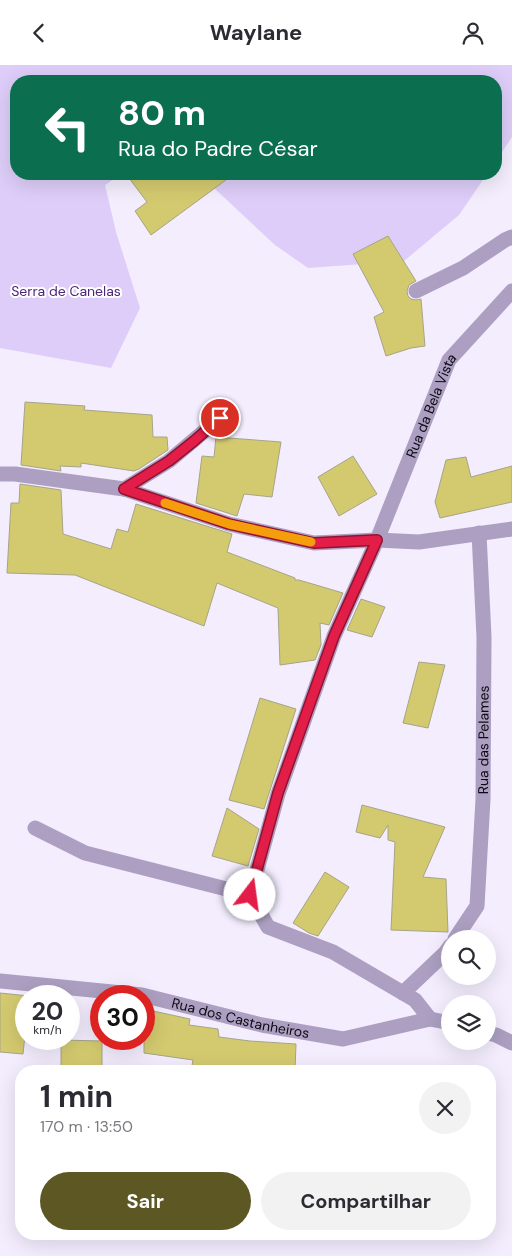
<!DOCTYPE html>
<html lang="pt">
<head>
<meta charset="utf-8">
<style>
	body { margin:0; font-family:"DM Sans",sans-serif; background:#f2f2f3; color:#2b2b33; height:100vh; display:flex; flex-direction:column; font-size:19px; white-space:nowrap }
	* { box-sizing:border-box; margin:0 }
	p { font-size:16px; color:#7c7c81 }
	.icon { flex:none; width:28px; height:28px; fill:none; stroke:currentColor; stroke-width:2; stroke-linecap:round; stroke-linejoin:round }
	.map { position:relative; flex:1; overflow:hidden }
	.side { position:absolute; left:15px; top:1000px; width:481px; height:175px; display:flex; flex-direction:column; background:#fff; border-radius:20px; box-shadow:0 5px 20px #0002 }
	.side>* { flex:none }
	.top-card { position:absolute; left:10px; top:10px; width:492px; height:105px; border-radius:20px; box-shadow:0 5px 20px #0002; background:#0b6e4f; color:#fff; overflow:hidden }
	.fabs { position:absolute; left:441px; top:865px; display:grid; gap:10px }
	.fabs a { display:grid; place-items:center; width:55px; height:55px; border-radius:50%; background:#fff; box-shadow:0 5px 20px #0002; font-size:25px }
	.speed { position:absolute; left:15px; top:920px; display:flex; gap:10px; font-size:25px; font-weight:700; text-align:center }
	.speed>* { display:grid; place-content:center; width:65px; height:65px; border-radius:50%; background:#fff; box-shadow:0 5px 20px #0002; line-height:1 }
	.speed small { font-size:12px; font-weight:400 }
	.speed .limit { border:8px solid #d22; background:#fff; color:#111 }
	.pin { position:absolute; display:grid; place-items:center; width:42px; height:42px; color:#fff; margin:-21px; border:2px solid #fff; border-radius:50%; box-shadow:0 1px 5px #0007 }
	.me { position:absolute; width:55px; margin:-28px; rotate:15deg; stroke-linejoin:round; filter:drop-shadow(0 0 4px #0008) }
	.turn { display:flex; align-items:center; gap:18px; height:105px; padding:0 25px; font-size:22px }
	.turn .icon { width:65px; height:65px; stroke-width:2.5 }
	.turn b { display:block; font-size:35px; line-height:42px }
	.round { display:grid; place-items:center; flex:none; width:52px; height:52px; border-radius:26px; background:#f2f2f3 }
	.overview { display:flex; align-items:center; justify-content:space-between; height:85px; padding:0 25px }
	h1 { font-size:30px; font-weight:700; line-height:38px }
	.button { display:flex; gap:10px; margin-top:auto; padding:10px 25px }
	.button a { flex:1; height:58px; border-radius:30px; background:#5d5723; color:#fff; font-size:20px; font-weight:700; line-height:58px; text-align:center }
	.button a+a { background:#f2f2f3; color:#2b2b33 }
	header { display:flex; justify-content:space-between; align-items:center; height:65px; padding:0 25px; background:#fff; font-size:22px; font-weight:700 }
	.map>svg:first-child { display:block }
</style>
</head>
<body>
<header><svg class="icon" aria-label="back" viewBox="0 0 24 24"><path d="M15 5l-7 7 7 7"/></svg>Waylane<svg class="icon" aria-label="person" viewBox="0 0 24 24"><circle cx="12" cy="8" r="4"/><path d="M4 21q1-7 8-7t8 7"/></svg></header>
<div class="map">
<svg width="512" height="1191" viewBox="0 0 512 1191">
	<rect width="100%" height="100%" fill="#f3edfe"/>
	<g fill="#ddcdf8">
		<polygon points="0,0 512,0 512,72 496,96 496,16 16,16 16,109 121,109 105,120 116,167 140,243 111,303 0,283"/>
		<polygon points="199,109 487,109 459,150 404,196 308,203 275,180"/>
	</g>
	<g fill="#d3ca6f" stroke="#a6a488">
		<polygon points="126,109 234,109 151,170 135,146 147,137"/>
		<polygon points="388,171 416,216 409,220 407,226 408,231 411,234 416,235 421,234 425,281 411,283 386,291 374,252 384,247 353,189"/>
		<polygon points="25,337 85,341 84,345 152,350 153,372 167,372 168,385 139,404 134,406 81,398 81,402 60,401 61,406 21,400"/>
		<polygon points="216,372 281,377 272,432 244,429 237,451 196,438 202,391 214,392"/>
		<polygon points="353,391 377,429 339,451 318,412"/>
		<polygon points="466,392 471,412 512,401 512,437 440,453 435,437 446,395"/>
		<polygon points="20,419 61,425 63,469 111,484 117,464 128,467 136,439 232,469 227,487 295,513 295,515 299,515 343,528 329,560 320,558 321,580 315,595 280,600 278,543 217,518 204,561 75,510 7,508 11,438 19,438"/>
		<polygon points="361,534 385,542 372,572 347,565"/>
		<polygon points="419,597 445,600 428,663 403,658"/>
		<polygon points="260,633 296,644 264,744 229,735"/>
		<polygon points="362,740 445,762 423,812 446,814 448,867 391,865 395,777 388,775 388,760 380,773 356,767"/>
		<polygon points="227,743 259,764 248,801 212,791"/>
		<polygon points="325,807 349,822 318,871 309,868 293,858"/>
		<polygon points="0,928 29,931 26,931 26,961 23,989 0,987"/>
		<polygon points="144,944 190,954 189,960 218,964 219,972 250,976 296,979 295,1006 191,1006 193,995 144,988"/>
		<polygon points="61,975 102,976 102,1006 61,1006"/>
	</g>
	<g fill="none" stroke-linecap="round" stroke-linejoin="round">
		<g stroke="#ac9fc1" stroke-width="15">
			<polyline points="416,226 463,203 505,175 512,172"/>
			<polyline points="0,409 15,409 124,424 229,459 314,478 377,475 419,477 512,464"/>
			<polyline points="124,424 169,396 220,353"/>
			<polyline points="35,763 85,788 250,830"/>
			<path id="s1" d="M 455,874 L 477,841 L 483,734 L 484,572 L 479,468"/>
			<path id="s2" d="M 0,916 L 62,922 L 142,930 L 262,960 L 343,974 L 430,954 L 450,958"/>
			<polyline points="403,928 445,888 450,881"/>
			<path id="s3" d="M 430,954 L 415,935 L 333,887 L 268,862 L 250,830 L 278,729 L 334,571 L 377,475 L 449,295 L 512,226"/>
			<polyline points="488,968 496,970 512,978"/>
		</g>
	</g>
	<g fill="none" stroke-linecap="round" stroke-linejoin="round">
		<defs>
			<polyline id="route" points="220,353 194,376 169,396 124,424 229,459 314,478 377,475 334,571 278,728 250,830"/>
		</defs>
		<use href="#route" stroke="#92132f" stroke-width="12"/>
		<use href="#route" stroke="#e11d48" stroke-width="9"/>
		<polyline stroke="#f59e0b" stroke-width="9" points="165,438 229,459 311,477"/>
	</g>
	<g text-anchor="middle" stroke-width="4" stroke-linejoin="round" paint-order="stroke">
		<g font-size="14" fill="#4f247c" stroke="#fefefe">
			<text x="66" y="231">Serra de Canelas</text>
		</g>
		<g font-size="14" fill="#0d0912" stroke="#fefefe">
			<text dy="5" stroke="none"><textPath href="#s3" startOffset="748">Rua da Bela Vista</textPath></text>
			<text dy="5" stroke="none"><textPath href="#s1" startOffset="206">Rua das Pelames</textPath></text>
			<text dy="5" stroke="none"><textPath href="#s2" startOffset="244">Rua dos Castanheiros</textPath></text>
		</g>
	</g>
</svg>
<div class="fabs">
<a><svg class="icon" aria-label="search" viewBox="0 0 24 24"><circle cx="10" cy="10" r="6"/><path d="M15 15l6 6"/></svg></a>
<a><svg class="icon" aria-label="layers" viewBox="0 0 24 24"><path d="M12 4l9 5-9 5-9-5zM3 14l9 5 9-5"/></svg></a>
</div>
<div class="speed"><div>20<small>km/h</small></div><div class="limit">30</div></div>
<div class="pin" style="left:220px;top:353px;background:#d93025"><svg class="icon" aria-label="arrive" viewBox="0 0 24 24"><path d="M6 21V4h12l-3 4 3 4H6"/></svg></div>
<svg class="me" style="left:250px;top:830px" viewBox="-20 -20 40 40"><circle r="19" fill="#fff"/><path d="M0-13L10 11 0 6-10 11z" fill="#e11d48"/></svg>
<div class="top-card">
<div class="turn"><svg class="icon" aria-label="left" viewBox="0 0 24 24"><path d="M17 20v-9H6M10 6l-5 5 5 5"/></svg><div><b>80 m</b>Rua do Padre César</div></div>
</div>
<section class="side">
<div class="overview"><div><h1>1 min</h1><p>170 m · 13:50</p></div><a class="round"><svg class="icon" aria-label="close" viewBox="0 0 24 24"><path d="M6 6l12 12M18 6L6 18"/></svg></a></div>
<div class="button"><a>Sair</a><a>Compartilhar</a></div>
</section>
</div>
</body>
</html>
